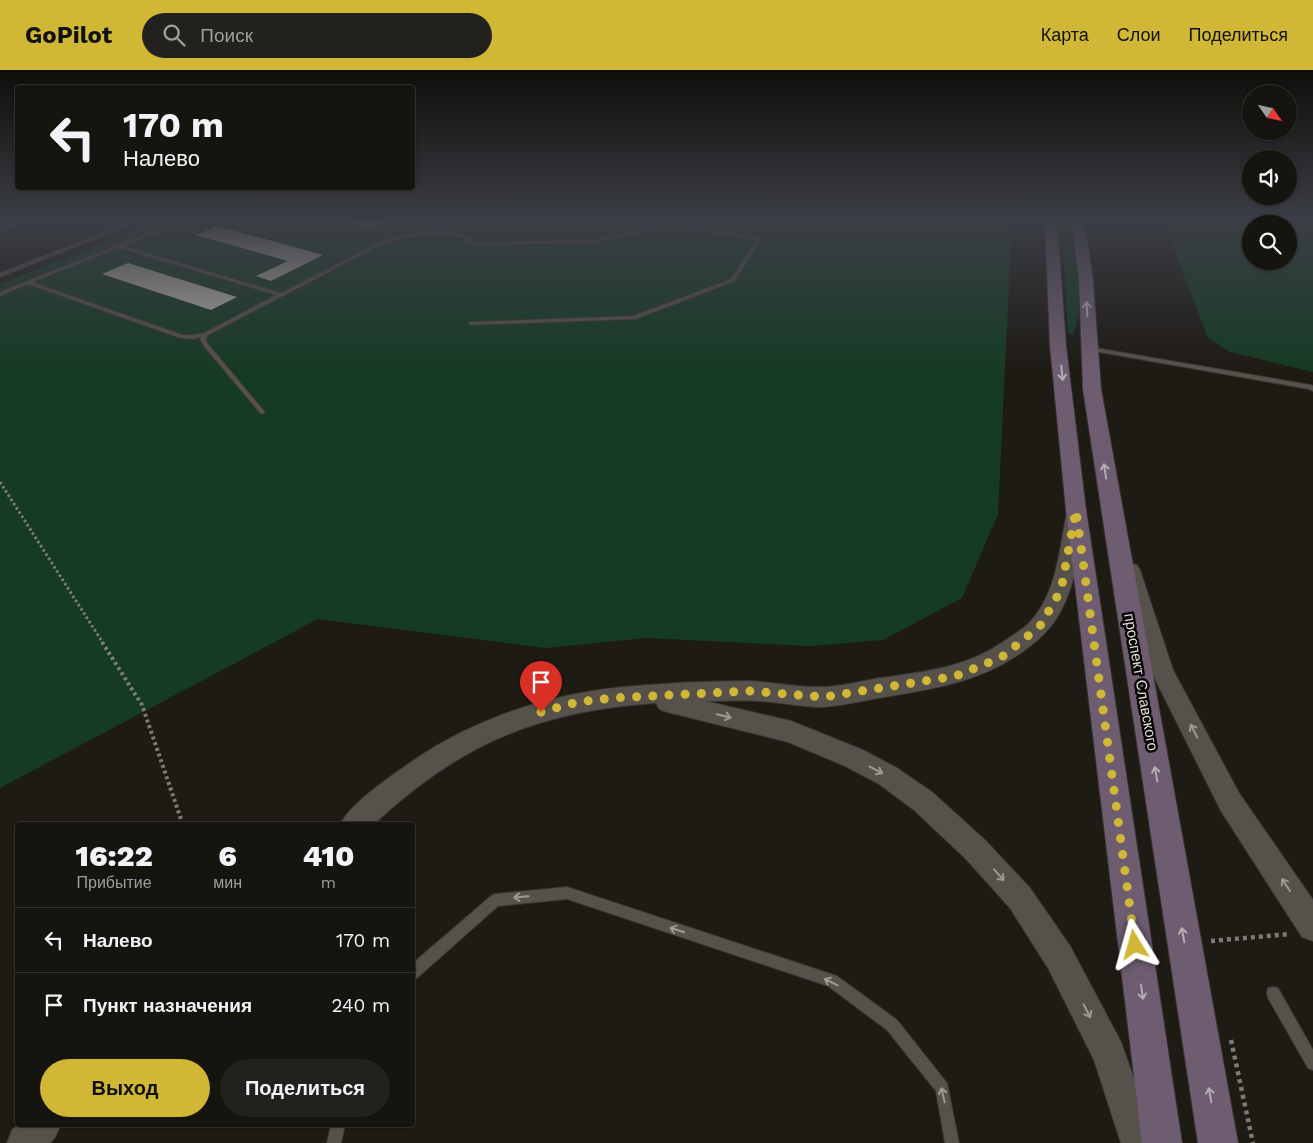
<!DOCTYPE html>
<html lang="ru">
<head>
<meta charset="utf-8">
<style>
	body { margin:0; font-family:"Work Sans",sans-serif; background:#23211d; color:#f1f3f6; height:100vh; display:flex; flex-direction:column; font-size:19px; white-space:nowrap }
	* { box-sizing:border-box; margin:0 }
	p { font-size:16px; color:#9e9e9e }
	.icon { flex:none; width:28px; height:28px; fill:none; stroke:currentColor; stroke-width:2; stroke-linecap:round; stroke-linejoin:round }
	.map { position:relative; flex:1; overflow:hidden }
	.sheet { position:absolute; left:15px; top:752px; width:400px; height:305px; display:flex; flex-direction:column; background:#16140f; border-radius:5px; box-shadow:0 1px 4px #0004,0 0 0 1px #35332f }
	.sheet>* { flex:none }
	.top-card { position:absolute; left:15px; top:15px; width:400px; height:105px; border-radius:5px; box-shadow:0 1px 4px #0004,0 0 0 1px #35332f; background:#16140f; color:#f1f3f6; overflow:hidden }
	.needle { width:32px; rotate:124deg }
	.controls { position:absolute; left:1242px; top:15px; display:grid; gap:10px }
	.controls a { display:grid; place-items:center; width:55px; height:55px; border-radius:50%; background:#16140f; box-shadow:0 1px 4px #0004,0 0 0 1px #35332f; font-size:25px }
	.pin { position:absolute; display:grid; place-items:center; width:42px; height:42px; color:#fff; margin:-51px -21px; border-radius:50% 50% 50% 0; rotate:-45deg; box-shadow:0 0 5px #0007 }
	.pin .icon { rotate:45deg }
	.me { position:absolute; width:55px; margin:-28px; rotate:352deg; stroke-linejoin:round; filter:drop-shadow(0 0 4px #0008) }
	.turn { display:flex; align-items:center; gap:18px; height:105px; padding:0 25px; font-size:22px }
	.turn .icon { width:65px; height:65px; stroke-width:2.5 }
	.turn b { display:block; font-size:35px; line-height:42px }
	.eta { display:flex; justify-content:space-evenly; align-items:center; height:85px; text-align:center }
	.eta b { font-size:30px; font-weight:800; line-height:35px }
	.action { display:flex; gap:10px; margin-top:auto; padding:10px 25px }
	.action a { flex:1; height:58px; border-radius:30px; background:#d1b736; color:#111; font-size:20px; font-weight:800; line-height:58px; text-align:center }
	.action a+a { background:#23211d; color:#f1f3f6 }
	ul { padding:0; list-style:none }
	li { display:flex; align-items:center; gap:15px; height:65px; padding:0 25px; border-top:1px solid #35332f }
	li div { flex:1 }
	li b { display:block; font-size:19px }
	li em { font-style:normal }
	header { display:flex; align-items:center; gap:30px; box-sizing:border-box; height:70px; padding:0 25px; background:#d1b736; color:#111 }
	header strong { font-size:24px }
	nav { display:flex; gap:28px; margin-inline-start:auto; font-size:18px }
	.search { width:350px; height:45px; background:#23211d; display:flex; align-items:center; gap:12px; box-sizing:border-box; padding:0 18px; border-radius:28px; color:#9e9e9e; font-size:19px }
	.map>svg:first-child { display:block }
</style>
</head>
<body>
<header>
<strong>GoPilot</strong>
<div class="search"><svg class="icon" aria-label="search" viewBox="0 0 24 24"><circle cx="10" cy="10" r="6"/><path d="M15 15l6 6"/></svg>Поиск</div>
<nav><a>Карта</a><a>Слои</a><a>Поделиться</a></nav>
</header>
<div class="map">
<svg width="1313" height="1073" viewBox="0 0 1313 1073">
	<rect width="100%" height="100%" fill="#1e1a14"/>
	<g fill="#163b25" fill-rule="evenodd">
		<polygon points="162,150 1012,150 998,444 962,528 883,570 809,576 646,568 545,578 318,549 0,718 0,214"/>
		<path d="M 1058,150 L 1070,150 C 1075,181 1086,237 1073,265 L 1068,262 L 1064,194 Z"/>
		<path d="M 1170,150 L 1313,150 L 1313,302 L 1230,282 L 1208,268 L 1164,153 ZM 1251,154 L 1289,154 L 1289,191 L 1251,191 Z"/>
	</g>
	<g fill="#b7b2aa">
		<polygon points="339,150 388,150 371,159"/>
		<polygon points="217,156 323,185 271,211 256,206 288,191 196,165"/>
		<polygon points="128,193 237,227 211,240 102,204"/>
	</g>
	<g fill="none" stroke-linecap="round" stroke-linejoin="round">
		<defs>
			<g id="service">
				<polygon points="136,150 143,150 0,207 0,203"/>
				<path d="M 180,150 L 187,150 L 124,176 L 281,223 C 303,211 326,200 349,188 C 359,183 369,176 380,172 C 402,163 447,156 470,167 L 470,171 L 476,173 L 595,170 L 684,150 L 695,158 L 762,168 L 735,211 L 636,249 L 471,255 L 469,254 L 469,252 L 633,246 L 731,209 L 757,169 L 694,160 L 681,154 L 595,172 L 476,175 L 465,173 L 465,169 C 444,158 405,167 383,174 L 208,265 L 206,269 L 208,274 L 264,341 L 265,342 L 262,344 L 260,343 L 203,275 L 200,269 L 201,267 L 193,269 L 180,268 L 28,214 L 0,226 L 0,222 ZM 119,178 L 276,225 L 204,263 L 193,265 L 183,265 L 34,213 L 35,211 Z"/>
				<polygon points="1090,277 1311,315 1313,316 1313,321 1309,319 1088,280 1088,278"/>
				<polygon points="567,817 837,906 897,950 947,1013 959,1073 945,1073 936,1021 887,960 828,916 567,829 498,836 417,908 412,909 412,894 491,826 495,824"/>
				<polygon points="1273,917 1278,918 1313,980 1313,1000 1308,998 1268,928 1267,923 1268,918"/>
				<polygon points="331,1055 345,1055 341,1073 327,1073"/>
			</g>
			<polygon id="minor" points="14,150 27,150 0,161 0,155"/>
			<g id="tertiary">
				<path d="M 1075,441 L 1082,443 L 1084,447 C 1079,482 1076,518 1056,549 C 1048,562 1037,571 1025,580 C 980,613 931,619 879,628 C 860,631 842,636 823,637 C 801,637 780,632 758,631 C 741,630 723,631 705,631 L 791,651 L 863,680 L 897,698 L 932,722 L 986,771 L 1030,818 L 1070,876 L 1121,972 L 1157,1073 L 1121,1073 L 1094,990 L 1048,898 L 1010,838 L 966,789 L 914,740 L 879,714 L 845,696 L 788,672 L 667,642 L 659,639 L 656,633 C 538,641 459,674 373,755 L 340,755 C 350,733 393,705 414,690 C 476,648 549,624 623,617 C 664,613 706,611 748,611 C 774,612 799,618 825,617 C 844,616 862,611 880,608 C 926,602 968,597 1006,570 C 1014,564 1024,559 1030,552 C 1056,524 1059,483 1066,447 L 1068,443 Z"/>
				<polygon points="1130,493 1137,495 1140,500 1173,600 1239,723 1313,830 1313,871 1302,867 1221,741 1151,601 1120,500 1123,495"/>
				<polygon points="18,1055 61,1055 55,1067 50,1073 7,1073 12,1060"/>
			</g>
			<g id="secondary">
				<polygon points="1045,150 1057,150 1066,276 1086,440 1182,1073 1142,1073 1066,440 1050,276"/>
				<polygon points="1072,150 1084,150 1093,211 1101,319 1238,1073 1198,1073 1083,319 1079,211"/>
			</g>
		</defs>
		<use href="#service" stroke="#383532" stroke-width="2"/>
		<use href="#minor" stroke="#383532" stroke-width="2"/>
		<use href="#tertiary" stroke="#383532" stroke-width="2"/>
		<use href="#secondary" stroke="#383532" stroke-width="2"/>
		<polyline stroke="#7e7b76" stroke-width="3" stroke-dasharray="2.5 2.5" stroke-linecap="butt" points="0,412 103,573"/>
		<polyline stroke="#7e7b76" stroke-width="4" stroke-dasharray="3 3" stroke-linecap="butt" points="102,572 142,635 183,755"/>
		<g stroke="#7e7b76" stroke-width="4.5" stroke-dasharray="4 4" stroke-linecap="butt">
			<polyline points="1211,871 1290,864"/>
			<polyline points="1231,970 1253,1073"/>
		</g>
		<use href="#service" fill="#56524b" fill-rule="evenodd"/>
		<use href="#minor" fill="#56524b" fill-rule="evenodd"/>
		<use href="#tertiary" fill="#56524b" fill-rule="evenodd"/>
		<use href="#secondary" fill="#6e5d71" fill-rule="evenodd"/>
	</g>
	<defs><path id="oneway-shaft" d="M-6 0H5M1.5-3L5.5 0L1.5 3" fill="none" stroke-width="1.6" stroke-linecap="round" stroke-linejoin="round" transform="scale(1.25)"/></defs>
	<g stroke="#b5acb2">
		<use href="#oneway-shaft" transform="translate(1087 239) rotate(-93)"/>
		<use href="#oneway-shaft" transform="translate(1062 303) rotate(84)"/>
		<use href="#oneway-shaft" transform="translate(1105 401) rotate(-99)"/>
		<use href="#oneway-shaft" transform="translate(1156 704) rotate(-100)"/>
		<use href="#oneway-shaft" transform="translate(1183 865) rotate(-100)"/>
		<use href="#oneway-shaft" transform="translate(1142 922) rotate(82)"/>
		<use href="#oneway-shaft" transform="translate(1210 1025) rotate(-100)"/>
	</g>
	<g stroke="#9d9a94">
		<use href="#oneway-shaft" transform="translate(724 646) rotate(14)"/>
		<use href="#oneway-shaft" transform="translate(1194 661) rotate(-117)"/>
		<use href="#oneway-shaft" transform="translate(876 700) rotate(28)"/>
		<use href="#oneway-shaft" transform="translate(999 805) rotate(48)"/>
		<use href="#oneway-shaft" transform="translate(1286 815) rotate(-124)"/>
		<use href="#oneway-shaft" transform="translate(521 827) rotate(175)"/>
		<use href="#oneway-shaft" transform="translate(677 860) rotate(-162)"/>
		<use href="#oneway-shaft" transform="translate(831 912) rotate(-154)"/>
		<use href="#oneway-shaft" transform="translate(1087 941) rotate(63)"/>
		<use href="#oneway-shaft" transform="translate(943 1025) rotate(-103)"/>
	</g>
	<linearGradient id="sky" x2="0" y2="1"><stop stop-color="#100e0b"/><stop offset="0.5" stop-color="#3b3e45"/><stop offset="1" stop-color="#3b3e45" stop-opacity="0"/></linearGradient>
	<rect width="1313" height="300" fill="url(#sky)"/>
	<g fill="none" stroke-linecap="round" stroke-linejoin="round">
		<polyline stroke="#d1b736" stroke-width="9" stroke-dasharray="0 16.2" points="541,642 578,632 613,628 749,621 824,627 956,606 1002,587 1040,556 1061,520 1076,440 1135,875"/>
	</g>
	<g text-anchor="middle" stroke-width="5" stroke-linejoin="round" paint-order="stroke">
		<g font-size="15" fill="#e4e1dd" stroke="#070604">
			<text transform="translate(1141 612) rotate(80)" y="5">проспект Славского</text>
		</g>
	</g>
</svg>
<div class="controls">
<a><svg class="needle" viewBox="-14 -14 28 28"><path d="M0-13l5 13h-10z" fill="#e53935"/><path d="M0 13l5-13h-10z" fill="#9e9e9e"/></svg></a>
<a><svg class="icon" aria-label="sound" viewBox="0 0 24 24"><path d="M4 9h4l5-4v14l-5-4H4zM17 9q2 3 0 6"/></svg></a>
<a><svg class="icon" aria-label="search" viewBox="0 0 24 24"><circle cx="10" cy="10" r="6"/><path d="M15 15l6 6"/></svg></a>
</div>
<div class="pin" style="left:541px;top:642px;background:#d93025"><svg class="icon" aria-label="arrive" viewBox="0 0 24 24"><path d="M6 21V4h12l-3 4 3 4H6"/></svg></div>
<svg class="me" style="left:1135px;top:875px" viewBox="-20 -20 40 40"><path d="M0-17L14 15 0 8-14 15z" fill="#d1b736" stroke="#fff" stroke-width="4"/></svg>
<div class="top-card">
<div class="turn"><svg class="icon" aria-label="left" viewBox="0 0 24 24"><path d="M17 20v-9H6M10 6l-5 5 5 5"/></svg><div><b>170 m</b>Налево</div></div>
</div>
<section class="sheet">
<div class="eta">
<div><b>16:22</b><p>Прибытие</p></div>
<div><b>6</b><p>мин</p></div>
<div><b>410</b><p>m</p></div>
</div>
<ul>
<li><svg class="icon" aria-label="left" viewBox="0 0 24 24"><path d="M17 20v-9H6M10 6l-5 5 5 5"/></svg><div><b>Налево</b></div><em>170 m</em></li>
<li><svg class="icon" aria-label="arrive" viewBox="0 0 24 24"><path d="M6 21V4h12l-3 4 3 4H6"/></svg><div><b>Пункт назначения</b></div><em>240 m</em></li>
</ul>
<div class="action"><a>Выход</a><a>Поделиться</a></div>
</section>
</div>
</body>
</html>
